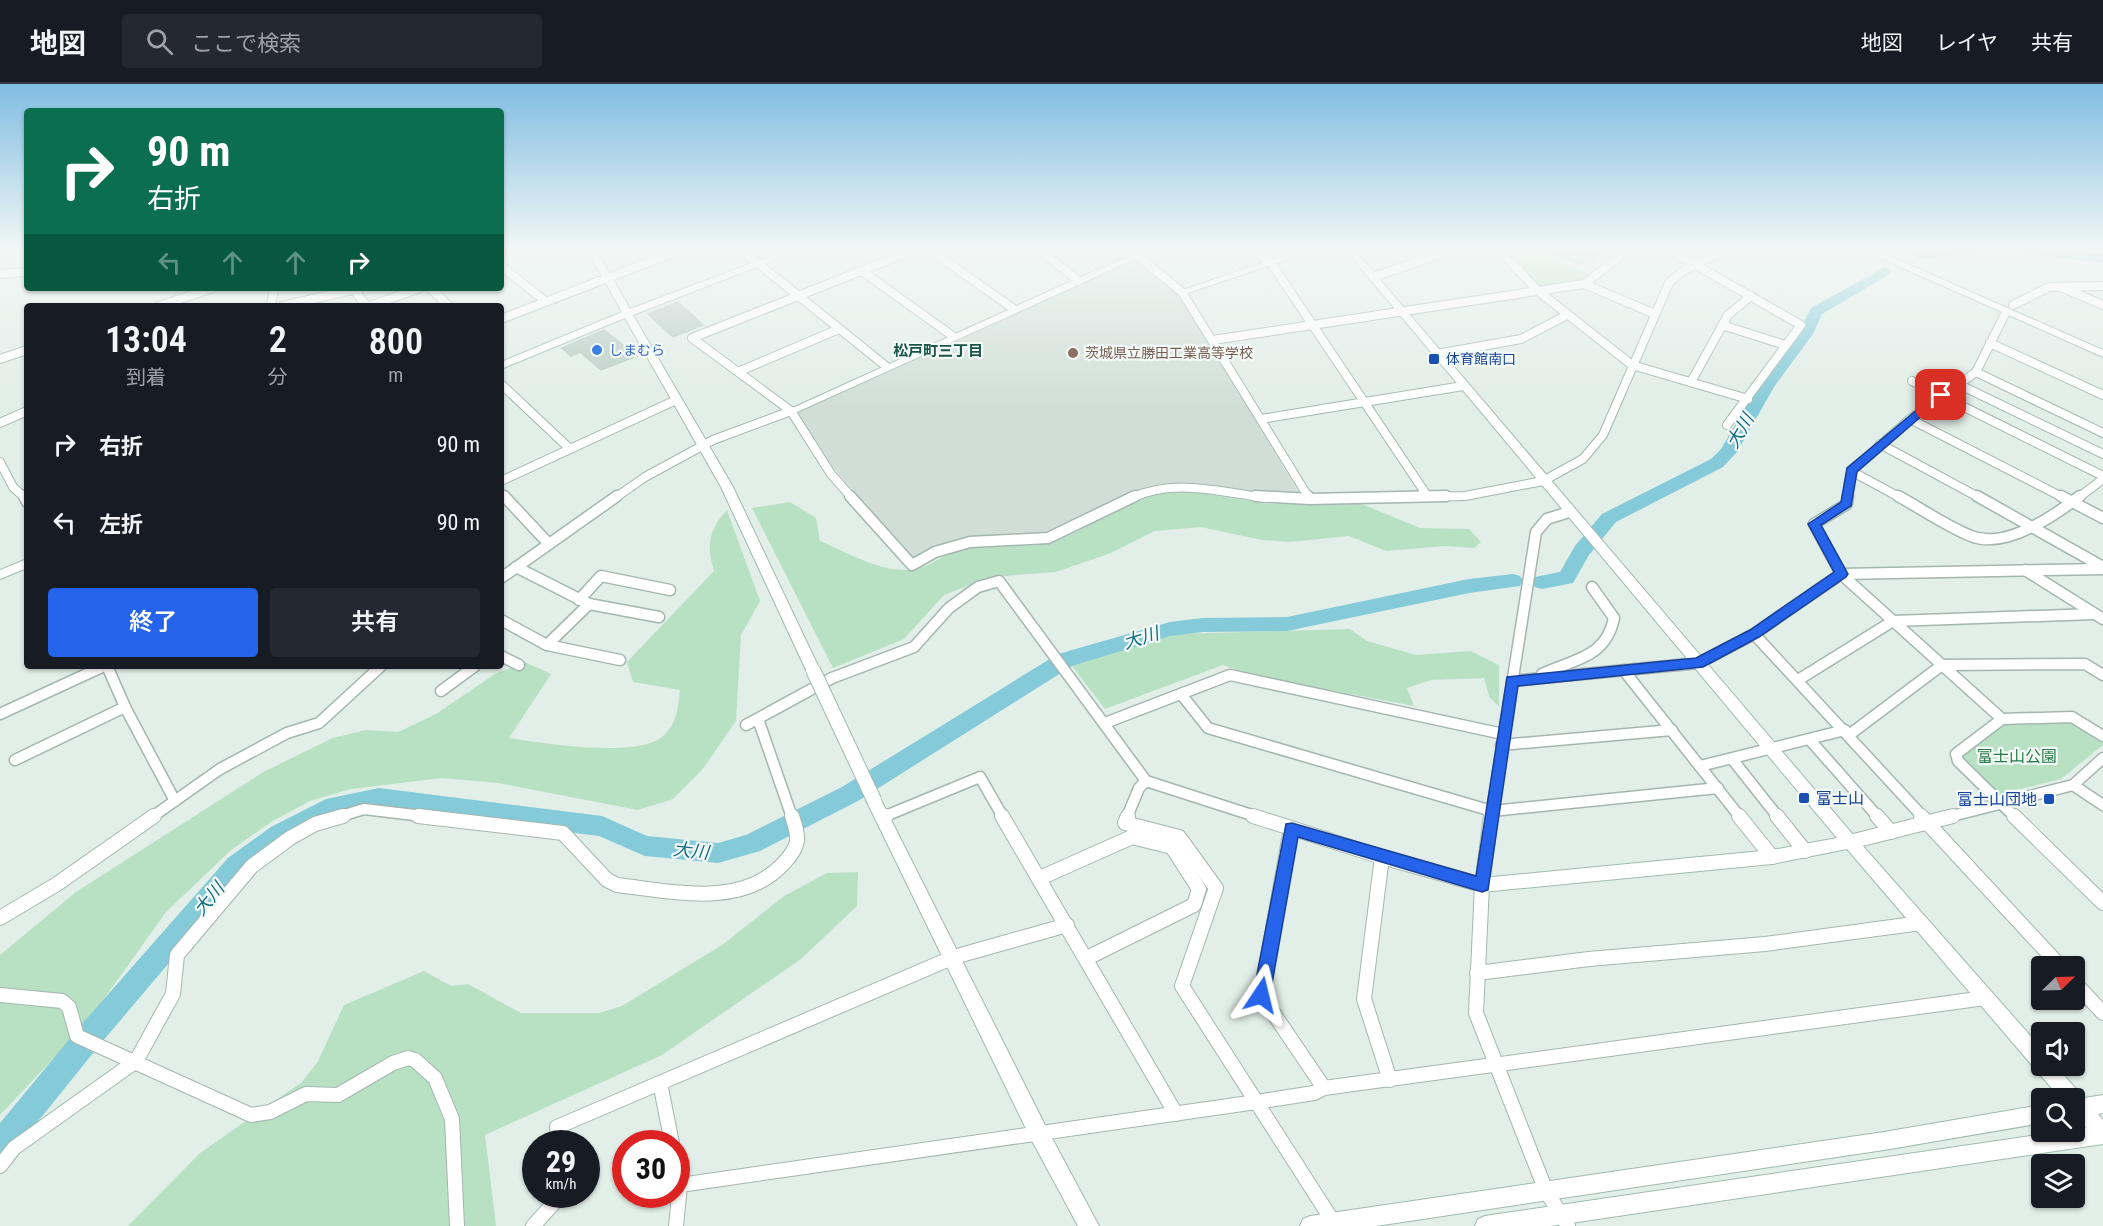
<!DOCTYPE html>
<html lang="ja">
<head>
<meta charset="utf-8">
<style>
	body { margin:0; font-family:"Roboto Condensed","Noto Sans JP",sans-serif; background:#242831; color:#f1f3f6; height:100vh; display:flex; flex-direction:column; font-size:22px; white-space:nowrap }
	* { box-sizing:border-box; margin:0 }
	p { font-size:20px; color:#9ea1a6 }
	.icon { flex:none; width:33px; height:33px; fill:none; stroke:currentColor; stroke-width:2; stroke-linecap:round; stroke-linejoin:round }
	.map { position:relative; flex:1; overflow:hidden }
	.panel { position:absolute; left:24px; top:219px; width:480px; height:366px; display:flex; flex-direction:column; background:#171b24; border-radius:6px; box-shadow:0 2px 4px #0004 }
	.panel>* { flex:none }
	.top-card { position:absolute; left:24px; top:24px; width:480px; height:183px; border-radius:6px; box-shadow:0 2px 4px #0004; background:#0b6e4f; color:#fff; overflow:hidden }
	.needle { width:39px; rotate:67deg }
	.controls { position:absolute; left:2031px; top:872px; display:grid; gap:12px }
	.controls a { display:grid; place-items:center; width:54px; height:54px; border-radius:6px; background:#171b24; box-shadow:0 2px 4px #0004; font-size:30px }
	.speed { position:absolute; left:522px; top:1046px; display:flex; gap:12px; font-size:30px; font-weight:700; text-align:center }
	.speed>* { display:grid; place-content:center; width:78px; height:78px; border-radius:50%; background:#171b24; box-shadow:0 2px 4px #0004; line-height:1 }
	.speed small { font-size:15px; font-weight:400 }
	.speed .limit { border:9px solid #d22; background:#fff; color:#111 }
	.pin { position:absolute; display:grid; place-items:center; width:51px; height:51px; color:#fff; margin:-26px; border-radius:12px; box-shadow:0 3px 9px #0006 }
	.me { position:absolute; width:66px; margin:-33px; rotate:10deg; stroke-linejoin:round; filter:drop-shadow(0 0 4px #0008) }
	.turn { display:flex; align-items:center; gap:21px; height:126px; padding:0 24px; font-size:27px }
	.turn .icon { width:78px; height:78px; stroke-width:2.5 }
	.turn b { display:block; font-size:42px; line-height:51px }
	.lanes { display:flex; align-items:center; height:57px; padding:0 24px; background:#0003; justify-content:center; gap:30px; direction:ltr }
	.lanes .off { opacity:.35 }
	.eta { display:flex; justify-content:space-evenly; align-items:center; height:102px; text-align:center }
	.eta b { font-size:36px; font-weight:600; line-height:42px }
	.action { display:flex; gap:12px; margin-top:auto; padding:12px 24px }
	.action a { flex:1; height:69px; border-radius:6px; background:#2563eb; color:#fff; font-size:24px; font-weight:600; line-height:69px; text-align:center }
	.action a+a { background:#242831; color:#f1f3f6 }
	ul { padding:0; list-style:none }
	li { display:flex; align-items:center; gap:18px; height:78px; padding:0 24px }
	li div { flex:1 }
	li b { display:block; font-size:22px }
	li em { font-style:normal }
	header { display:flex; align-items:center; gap:36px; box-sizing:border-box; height:84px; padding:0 30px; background:#171b24; border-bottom:2px solid #363941 }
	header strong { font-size:28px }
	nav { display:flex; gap:33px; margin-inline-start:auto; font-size:21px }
	.search { width:420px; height:54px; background:#242831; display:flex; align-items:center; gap:15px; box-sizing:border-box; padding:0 21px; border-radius:6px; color:#9ea1a6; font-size:22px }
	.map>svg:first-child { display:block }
</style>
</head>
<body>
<header>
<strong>地図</strong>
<div class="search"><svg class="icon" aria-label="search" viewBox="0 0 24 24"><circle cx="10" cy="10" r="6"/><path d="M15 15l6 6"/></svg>ここで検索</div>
<nav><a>地図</a><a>レイヤ</a><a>共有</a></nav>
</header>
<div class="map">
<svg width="2103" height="1142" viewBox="0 0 2103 1142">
	<rect width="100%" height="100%" fill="#e2eee8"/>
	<polygon fill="#d0ded7" points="1134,177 1140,178 1178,209 1299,409 1252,408 1198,400 1175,401 1047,451 966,454 936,462 910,476 828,377 798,331 800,328"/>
	<g fill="#b8e1c4">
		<polygon points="1536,169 1589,190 1579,198 1539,204 1510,173"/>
		<path d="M 1182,406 L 1269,420 L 1352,416 L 1420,444 L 1469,445 L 1481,458 L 1474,464 L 1445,462 L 1386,467 L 1349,452 L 1290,458 L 1262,456 L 1201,443 L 1155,447 L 1111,469 L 1056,488 L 991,493 L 944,511 L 904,555 L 833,584 L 752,424 L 790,418 L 816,434 L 820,457 C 849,469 887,493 920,484 C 939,478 949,465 974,462 C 997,459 1031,465 1052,458 C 1100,440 1127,412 1182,406 Z"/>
		<path d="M 727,426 L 760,517 L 741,551 L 736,637 L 702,686 L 673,715 L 638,726 L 498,699 L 442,694 L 351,705 L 310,717 L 271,738 L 230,767 L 166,828 L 86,940 L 0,1031 L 0,871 L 76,808 L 265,687 L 333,654 L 366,646 L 398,648 L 436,630 L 495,590 L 525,578 L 551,590 L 509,654 C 542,659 638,675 663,652 C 677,640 678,623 680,606 L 633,598 L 627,578 L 714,487 C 706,462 709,445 727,426 Z"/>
		<polygon points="1350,545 1367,557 1416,571 1471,567 1499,581 1499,623 1489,612 1484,594 1431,596 1407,604 1414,622 1255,592 1223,581 1105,625 1072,582 1171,550"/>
		<polygon points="2071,635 2103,656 2103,661 2061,695 2000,710 1960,674 2006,638"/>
		<polygon points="858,788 857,822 801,875 662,971 485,1051 496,1142 128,1142 200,1069 302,998 318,977 344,921 424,887 451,902 468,900 521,929 599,929 622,922 722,861 784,812 827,789"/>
	</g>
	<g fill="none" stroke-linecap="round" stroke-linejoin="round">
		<g fill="#84cad8" fill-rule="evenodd">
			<polygon points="1932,164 1993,164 1986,168 1920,175 1913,171 1915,168"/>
			<polygon points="2006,164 2052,164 2103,171 2103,179 2013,168"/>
			<polygon points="1885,183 1892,187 1890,190 1822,230 1813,250 1774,303 1737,368 1723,383 1616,438 1589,471 1573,499 1542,505 1535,503 1532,498 1535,493 1560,488 1575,462 1602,430 1711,375 1721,365 1758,302 1798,249 1811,224"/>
			<polygon points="1513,490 1520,492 1523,497 1520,502 1469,509 1287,547 1203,548 1170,552 1072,582 858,717 760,767 718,779 645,772 599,752 379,724 337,731 287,757 246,788 102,958 10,1072 0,1077 0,1039 82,940 228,774 271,743 326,715 379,704 602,732 647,752 718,759 746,751 842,703 1058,570 1170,538 1203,534 1287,533 1469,495"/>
		</g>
	</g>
	<g fill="#b9ccc4" stroke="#b3c8c0" stroke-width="1.5">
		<polygon points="1540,164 1609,164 1590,178 1585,176 1579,181"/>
		<polygon points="678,218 703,241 673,253 648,230"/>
		<polygon points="604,246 637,272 601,286 580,268 571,272 562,264"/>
	</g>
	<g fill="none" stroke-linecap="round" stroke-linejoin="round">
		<defs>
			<g id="street-far2">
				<polyline points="739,164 887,283"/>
				<polyline points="927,164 1014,225"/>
				<polyline points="1037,164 1079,197"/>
				<polyline points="1128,164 1182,208 1309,414"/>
				<polyline points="1252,164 1271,179 1428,413"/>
				<polyline points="1497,164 1538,207 1632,281 1748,315"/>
				<polyline points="1666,164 1801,241 1727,341"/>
				<polyline points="501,170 526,164"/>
				<polyline points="501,182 545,217"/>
				<polyline points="862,187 954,253"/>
				<polyline points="0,190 27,188"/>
				<polyline points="1373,193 1459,164"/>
				<polyline points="1584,200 1655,230"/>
				<polyline points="352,204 367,222"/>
				<polyline points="430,204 449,222"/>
				<polyline points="2063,204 2103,221"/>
				<polyline points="2013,221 2049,203 2103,202"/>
				<polyline points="159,222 213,204"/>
				<polyline points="271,222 274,204"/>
				<polyline points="282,222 361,204"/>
				<polyline points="370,222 420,204"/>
				<polyline points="501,235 686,164"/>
				<polyline points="1722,241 1785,261"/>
				<polyline points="1213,256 1584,200 1631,164"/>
				<polyline points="1990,259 2103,311"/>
				<polyline points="1437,270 1521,255 1567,231"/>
				<polyline points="0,275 27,266"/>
				<polyline points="740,287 839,245"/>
				<polyline points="1976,288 2103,349"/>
				<polyline points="1912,297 2103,392"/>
				<polyline points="1691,298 1728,231 1751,212"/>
				<polyline points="501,300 570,365"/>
				<polyline points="1958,300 2103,370"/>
				<polyline points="1261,335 1463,302"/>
				<polyline points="1910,335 2064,414"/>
				<polyline points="0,339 27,327"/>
				<polyline points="1880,360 1980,414"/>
				<polyline points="0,378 13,403 25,414"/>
				<polyline points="1851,387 1901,414"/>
				<polyline points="501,397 676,316"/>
				<polyline points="501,409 506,414"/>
				<polyline points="615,414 645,393 713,356 791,327"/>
				<polyline points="852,414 831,390 791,327 692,254 919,164"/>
				<path d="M 1132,414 C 1173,394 1223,408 1266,414"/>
				<polyline points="1368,414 1465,412 1543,397 1583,375 1603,351 1669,199 1683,187 1729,164"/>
				<polyline points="1848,414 1851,387 1910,335 1976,288 2006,228"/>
				<polyline points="2078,414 2103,395"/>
			</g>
			<g id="street-far1">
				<polyline points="24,412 27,418"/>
				<polyline points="504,412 548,459"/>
				<polyline points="850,412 912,481 935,468 970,458 1048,454 1135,412"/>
				<polyline points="1255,412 1310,415 1446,412"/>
				<polyline points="1308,412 1310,415"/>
				<polyline points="1848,412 1847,420 1814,440 1841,490 2002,635"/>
				<path d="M 1898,412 C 1922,425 1946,442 1971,452 C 2005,466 2054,432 2080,412"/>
				<polyline points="1977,412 2103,483"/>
				<polyline points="2061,412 2103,434"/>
				<polyline points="516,483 589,520 659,533"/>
				<polyline points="2025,486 2103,535"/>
				<polyline points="501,494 617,412"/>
				<polyline points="579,516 601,492 670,506"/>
				<polyline points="501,536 547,561 620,576"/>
				<polyline points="1754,550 1923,733"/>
				<polyline points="547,561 589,520"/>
				<polyline points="501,572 519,581"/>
				<polyline points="107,582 126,625 175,717"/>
				<polyline points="1625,588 1740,733"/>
				<path d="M 1542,590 C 1574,575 1606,574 1614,534 L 1592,503"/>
				<polyline points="1798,596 1893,537 2094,530"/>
				<polyline points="1512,597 1699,579 1754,550 1841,490 2103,485"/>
				<polyline points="441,607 475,582"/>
				<polyline points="1181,610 1208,644 1492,727 1718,704"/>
				<polyline points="0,630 104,582"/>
				<polyline points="758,635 792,733"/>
				<polyline points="1105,639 1230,591 1503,650"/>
				<polyline points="746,641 832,594 914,563 949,524 978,503 999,497 1146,697 1258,733"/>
				<polyline points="1849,651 1942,581 2085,580 2103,591"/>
				<polyline points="1810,656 1878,733"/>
				<polyline points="1501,661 1672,646"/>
				<polyline points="1732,675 1778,733"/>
				<polyline points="15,676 125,623"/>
				<polyline points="1700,682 1845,646"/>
				<polyline points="2073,701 2103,721"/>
				<polyline points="152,733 220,685 287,649 319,639 381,582"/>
				<polyline points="338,733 364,725 431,733"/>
				<polyline points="883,733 980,693 1003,733"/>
				<polyline points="1127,733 1139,704 1146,697"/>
				<polyline points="1491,733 1536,448 1547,435 1569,428"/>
				<polyline points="1948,733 2073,701 2103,674"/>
				<polyline points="2015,733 1958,677 1956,670 2002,635 2072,633 2103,652"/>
			</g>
			<g id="street">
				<path d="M 418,732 L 563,749 L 607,796 L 617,801 C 671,807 741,825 783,780 C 800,762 800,755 792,732"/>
				<polyline points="1002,732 1176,1030"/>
				<polyline points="1128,732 1125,739 1179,753 1216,804 1182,902 1334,1139"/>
				<polyline points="1253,732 1382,773 1482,801"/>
				<polyline points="1491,732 1482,801 1476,929 1546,1107 1568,1142"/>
				<polyline points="1739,732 1772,773"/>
				<polyline points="1777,732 1805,767"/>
				<polyline points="1877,732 1891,748"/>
				<polyline points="1921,732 2060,882"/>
				<polyline points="2014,732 2103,819"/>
				<polyline points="883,733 886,732"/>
				<polyline points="1291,745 1261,911 1324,1004"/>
				<polyline points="1850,758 1953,732"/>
				<polyline points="1382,773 1364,915 1390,996"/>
				<polyline points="1040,794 1132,753 1172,763 1199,805 1194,821 1087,874"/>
				<polyline points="0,834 57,800 154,732"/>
				<polyline points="1477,889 1589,875 1765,860 1921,839"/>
				<polyline points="2074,898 2103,929"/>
				<polyline points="0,911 62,917 69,923 77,952 251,1031 270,1028 306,1010 338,1011 393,979 408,974 415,976 435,994 452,1035 457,1142"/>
				<polyline points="660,999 672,1059"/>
				<polyline points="559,1059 557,1043 954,873 1067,841"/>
				<polyline points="0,1082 14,1064 136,977 173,910 177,871 252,782 290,754 315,740 343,732"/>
				<polyline points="676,1083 680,1101 676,1142"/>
				<polyline points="680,1101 1256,1018 1314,1009 1324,1004 1985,914"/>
				<polyline points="533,1142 562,1110"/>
			</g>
			<g id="secondary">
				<polygon points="586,164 595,164 630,225 792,164 806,164 633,231 733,403 820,586 818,590 808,590 806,586 721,403 625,234 501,285 501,278 622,228"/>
				<polygon points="1149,164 1164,164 1140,173 795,329 791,330 786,327 1076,195"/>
				<polygon points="1306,164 1321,164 1185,210 1177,208"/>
				<polygon points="1344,164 1353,164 1855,753 2042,965 2042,981 2055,981 2084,1014 2103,1011 2103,1029 2098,1030 2103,1036 2103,1060 1551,1142 1475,1142 1478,1135 1485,1132 2086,1044 2074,1034 2074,1014 2060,1014 1847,765 1772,780 1482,808 1476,806 1474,801 1476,796 1482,794 1772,766 1837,754"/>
				<polygon points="1858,164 1871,164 2103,266 2103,273"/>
				<polygon points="27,475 27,484 0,495 0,486"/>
				<polygon points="874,710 879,712 1045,1041 1099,1142 1078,1142 1031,1055 866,716 869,712"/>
				<polygon points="2042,1021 2042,1039 1884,1066 1376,1142 1300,1142 1303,1135 1310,1132 1884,1048"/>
			</g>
		</defs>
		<use href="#street-far2" stroke="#a4b6b0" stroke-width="10"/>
		<use href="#street-far1" stroke="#a4b6b0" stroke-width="13"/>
		<use href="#street" stroke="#a4b6b0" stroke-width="16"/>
		<use href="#secondary" stroke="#9fbab1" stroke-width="2"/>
		<use href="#street-far2" stroke="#fff" stroke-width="8"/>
		<use href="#street-far1" stroke="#fff" stroke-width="10"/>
		<use href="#street" stroke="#fff" stroke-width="14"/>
		<use href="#secondary" fill="#fff" fill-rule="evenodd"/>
		<defs>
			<polyline id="secondary-bridge" points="813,586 874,716"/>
		</defs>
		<use href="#secondary-bridge" stroke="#9fbab1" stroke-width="16" stroke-linecap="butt"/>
		<use href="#secondary-bridge" stroke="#fff" stroke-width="14"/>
	</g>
	<linearGradient id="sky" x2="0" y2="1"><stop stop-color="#80bde2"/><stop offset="0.51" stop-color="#f2f7f5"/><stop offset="1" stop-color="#f2f7f5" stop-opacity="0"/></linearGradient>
	<rect width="2103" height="324" fill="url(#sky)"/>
	<polygon fill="#2563eb" stroke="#184099" stroke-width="1.5" points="1937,309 1946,311 1857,388 1851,422 1821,441 1848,490 1846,493 1759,553 1703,583 1518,602 1488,806 1482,808 1298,753 1270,911 1267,917 1261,919 1255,917 1253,911 1286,740 1292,739 1476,792 1507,593 1696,574 1750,546 1834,488 1808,440 1841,418 1847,384"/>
	<circle fill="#3f7fe0" stroke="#f3f9f6" stroke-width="2" cx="597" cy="266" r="6"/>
	<circle fill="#8d6e63" stroke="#f3f9f6" stroke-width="2" cx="1073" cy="269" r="6"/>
	<g fill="#1a4fb4" stroke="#f3f9f6" stroke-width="2">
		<rect x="1428" y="269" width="12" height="12" rx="3"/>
		<rect x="1798" y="708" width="12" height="12" rx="3"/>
		<rect x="2043" y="709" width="12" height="12" rx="3"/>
	</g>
	<g text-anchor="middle" stroke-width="4.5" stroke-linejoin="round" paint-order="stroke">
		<g font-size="14" fill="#366cbe" stroke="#f3f9f6" text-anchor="start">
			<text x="609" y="271">しまむら</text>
		</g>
		<g font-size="14" fill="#785e54" stroke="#f3f9f6" text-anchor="start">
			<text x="1085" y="274">茨城県立勝田工業高等学校</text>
		</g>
		<g font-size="14" fill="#164399" stroke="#f3f9f6" text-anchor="start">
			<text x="1446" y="280">体育館南口</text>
		</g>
		<g font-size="15" font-weight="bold" fill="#195547" stroke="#f3f9f6">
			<text x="938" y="272">松戸町三丁目</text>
		</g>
		<g font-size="16" fill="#257c48" stroke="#f3f9f6">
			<text x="2017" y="678">富士山公園</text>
		</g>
		<g font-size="16" fill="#164399" stroke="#f3f9f6" text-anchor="start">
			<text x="1816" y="720">富士山</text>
			<text x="2037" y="721" text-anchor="end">富士山団地</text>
		</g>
		<g font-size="18" font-style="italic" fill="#136e83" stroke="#f3f9f6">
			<text transform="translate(1740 347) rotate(-60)" y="6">大川</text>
			<text transform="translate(1141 554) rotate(-17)" y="6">大川</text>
			<text transform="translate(691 767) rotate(6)" y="6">大川</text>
			<text transform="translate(209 815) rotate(-50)" y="6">大川</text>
		</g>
	</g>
</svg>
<div class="controls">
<a><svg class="needle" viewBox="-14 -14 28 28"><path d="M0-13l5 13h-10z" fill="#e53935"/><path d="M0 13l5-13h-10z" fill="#9ea1a6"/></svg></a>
<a><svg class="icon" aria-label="sound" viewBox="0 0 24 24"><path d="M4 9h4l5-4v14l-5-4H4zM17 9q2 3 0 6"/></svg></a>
<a><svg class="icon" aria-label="search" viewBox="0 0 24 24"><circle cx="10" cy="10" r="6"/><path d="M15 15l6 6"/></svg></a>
<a><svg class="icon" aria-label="layers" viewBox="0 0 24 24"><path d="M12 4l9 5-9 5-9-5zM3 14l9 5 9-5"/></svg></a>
</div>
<div class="speed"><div>29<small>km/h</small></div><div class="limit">30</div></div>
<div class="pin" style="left:1941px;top:311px;background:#d93025"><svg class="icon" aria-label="arrive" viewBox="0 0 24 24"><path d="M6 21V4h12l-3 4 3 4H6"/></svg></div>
<svg class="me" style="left:1261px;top:911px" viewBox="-20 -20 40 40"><path d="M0-17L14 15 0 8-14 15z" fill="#2563eb" stroke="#fff" stroke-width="4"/></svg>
<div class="top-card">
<div class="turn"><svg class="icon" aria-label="right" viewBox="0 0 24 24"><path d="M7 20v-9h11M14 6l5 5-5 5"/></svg><div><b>90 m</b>右折</div></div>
<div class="lanes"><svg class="icon off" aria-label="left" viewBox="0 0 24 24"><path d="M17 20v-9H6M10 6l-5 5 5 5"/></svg><svg class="icon off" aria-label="ahead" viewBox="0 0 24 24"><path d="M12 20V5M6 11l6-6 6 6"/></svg><svg class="icon off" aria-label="ahead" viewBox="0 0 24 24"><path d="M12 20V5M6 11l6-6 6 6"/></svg><svg class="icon" aria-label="right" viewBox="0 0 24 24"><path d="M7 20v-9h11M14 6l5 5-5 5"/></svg></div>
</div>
<section class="panel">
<div class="eta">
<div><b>13:04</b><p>到着</p></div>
<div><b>2</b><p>分</p></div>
<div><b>800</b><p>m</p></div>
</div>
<ul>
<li><svg class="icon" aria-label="right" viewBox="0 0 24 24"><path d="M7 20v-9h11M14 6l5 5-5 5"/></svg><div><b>右折</b></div><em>90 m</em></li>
<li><svg class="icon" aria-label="left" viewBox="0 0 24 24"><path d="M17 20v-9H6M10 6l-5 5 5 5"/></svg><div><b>左折</b></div><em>90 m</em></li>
</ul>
<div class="action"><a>終了</a><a>共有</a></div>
</section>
</div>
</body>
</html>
